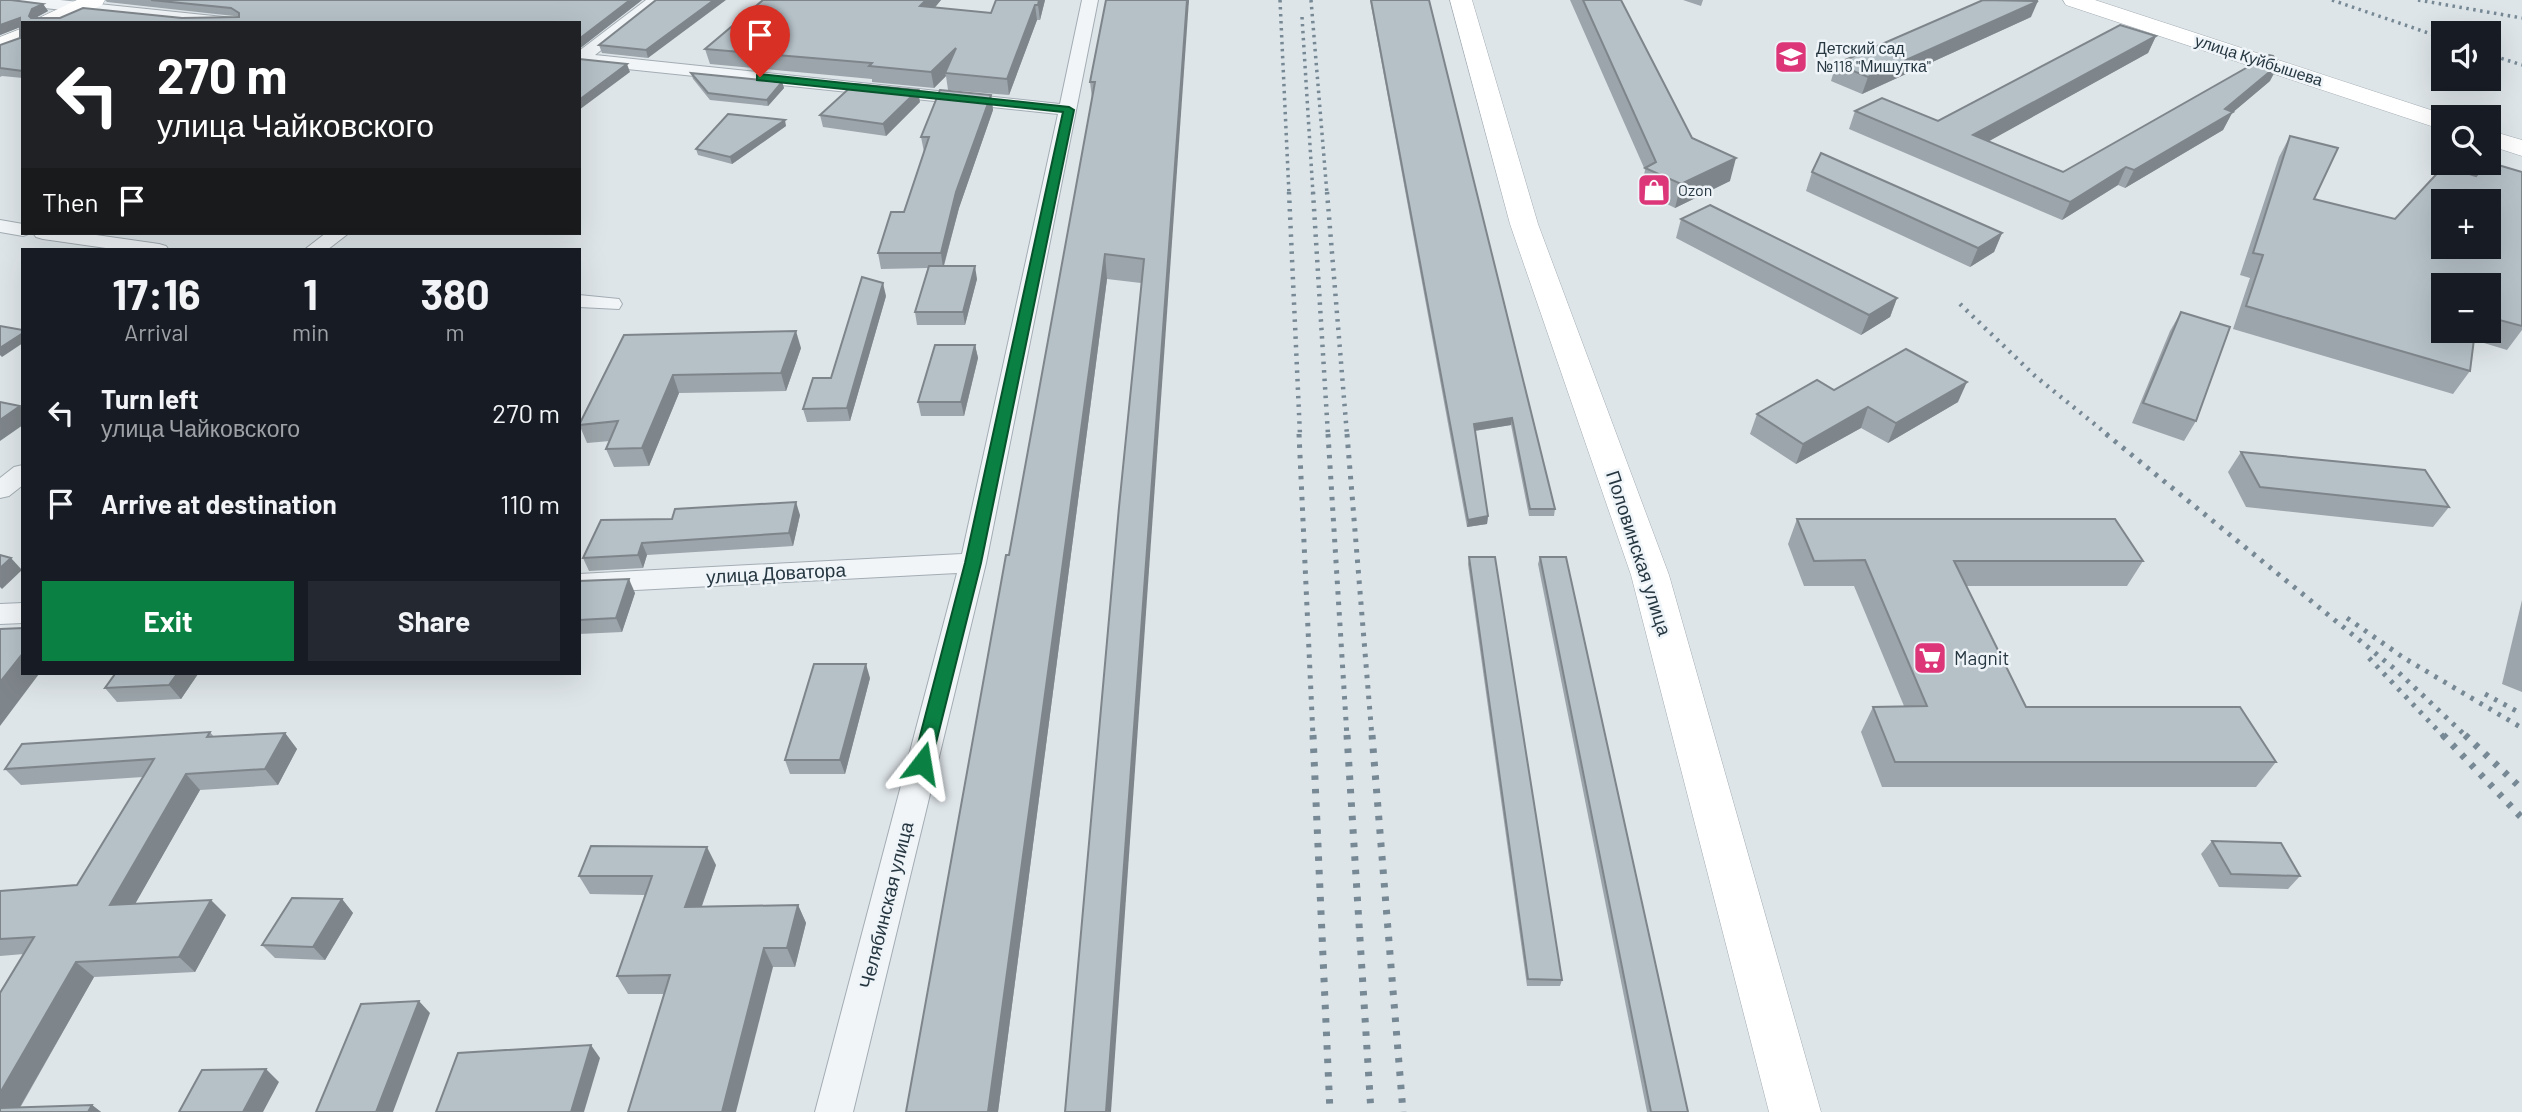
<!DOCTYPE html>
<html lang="en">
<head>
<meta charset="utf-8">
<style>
	body { margin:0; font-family:Barlow,sans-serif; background:#242831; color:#f1f3f6; height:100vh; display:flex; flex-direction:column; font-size:26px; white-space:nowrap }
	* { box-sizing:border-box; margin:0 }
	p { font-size:23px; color:#9ea1a6 }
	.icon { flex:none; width:38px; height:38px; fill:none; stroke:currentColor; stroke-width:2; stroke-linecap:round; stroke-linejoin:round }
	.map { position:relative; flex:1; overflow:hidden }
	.drawer { position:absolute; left:21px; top:248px; width:560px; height:427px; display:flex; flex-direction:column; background:#171b24; border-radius:0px; box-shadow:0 7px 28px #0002 }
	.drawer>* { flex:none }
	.top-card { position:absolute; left:21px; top:21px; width:560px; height:214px; border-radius:0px; box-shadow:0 7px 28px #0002; background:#202124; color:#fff; overflow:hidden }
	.controls { position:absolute; left:2431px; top:21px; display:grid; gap:14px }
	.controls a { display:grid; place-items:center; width:70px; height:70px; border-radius:0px; background:#171b24; box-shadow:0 7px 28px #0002; font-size:35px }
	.pin { position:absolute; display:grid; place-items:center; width:60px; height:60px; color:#fff; margin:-72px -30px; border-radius:50% 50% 50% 0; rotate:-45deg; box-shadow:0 0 7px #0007 }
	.pin .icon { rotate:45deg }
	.me { position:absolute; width:77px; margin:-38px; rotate:14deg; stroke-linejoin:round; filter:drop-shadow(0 0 5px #0008) }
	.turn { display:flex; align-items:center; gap:24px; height:147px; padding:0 21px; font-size:32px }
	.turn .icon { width:91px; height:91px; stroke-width:2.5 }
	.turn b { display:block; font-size:49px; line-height:60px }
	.then { display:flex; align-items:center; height:66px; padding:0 21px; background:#0003; gap:14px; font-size:26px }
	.eta { display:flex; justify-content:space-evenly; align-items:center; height:119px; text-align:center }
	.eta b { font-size:42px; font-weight:700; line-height:49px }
	.cta { display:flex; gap:14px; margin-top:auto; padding:14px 21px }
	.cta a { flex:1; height:80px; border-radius:0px; background:#0b8043; color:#fff; font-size:28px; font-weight:700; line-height:80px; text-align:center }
	.cta a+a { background:#242831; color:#f1f3f6 }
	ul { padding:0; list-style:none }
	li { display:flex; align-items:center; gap:21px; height:91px; padding:0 21px }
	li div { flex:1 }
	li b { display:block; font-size:26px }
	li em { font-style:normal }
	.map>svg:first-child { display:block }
</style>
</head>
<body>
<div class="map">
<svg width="2522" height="1112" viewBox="0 0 2522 1112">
	<rect width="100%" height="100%" fill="#dee5e9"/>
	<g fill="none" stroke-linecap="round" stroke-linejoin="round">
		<defs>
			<g id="street">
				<polygon points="8,0 60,0 233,18 241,23 186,23 16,5"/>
				<polygon points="646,0 664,0 595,55 1060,104 1082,0 1098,0 986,563 853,1112 815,1112 957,573 579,593 579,574 962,554 1058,114 579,64 579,51"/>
				<polygon points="0,220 23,224 23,233 31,233 23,236 0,232"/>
				<polygon points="33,233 82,233 159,244 166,246 169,250 120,250 43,239 36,237"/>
				<polygon points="326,233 349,233 327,250 304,250"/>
				<polygon points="579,295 619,299 622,304 619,309 579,307"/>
				<polygon points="23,465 23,485 9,496 0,498 0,478 14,467"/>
				<polygon points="23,603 23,623 0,624 0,604"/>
			</g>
			<g id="secondary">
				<polygon points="77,0 105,0 102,5 65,23 36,23 39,18"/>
				<polygon points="1450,0 1472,0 1538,224 1669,575 1821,1112 1769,1112 1631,575 1510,224"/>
				<polygon points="2063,0 2095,0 2452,117 2443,117 2443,129 2434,127 2066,5"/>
				<polygon points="23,28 23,44 0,53 0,37"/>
				<polygon points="2488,130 2522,140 2522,156 2488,145"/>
			</g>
		</defs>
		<use href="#street" stroke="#a3adb4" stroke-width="2"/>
		<use href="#secondary" stroke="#a3adb4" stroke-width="1"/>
		<use href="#street" fill="#f1f5f7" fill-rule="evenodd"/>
		<use href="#secondary" fill="#fff" fill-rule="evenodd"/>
		<g stroke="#768995" stroke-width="3.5" stroke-dasharray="2.5 4.5" stroke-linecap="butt">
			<polyline points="1280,0 1289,194"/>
			<polyline points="1311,0 1327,194"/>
			<polyline points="2332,0 2443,38"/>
			<polyline points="2418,0 2522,18"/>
			<polyline points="1302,17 1313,194"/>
			<polyline points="2488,54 2522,65"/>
		</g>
		<g stroke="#768995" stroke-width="4.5" stroke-dasharray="2.5 6" stroke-linecap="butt">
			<polyline points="1289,192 1300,435"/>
			<polyline points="1313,192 1328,435"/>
			<polyline points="1327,192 1347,435"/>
			<polyline points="1960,304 2035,376 2108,435"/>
		</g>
		<g stroke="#768995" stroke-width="5" stroke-dasharray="3.5 7" stroke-linecap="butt">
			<polyline points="1299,434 1313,737"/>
			<polyline points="1328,434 1347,737"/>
			<polyline points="1347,434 1372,737"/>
			<polyline points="2106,434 2396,670 2467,737"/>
			<polyline points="2347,618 2404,658 2522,728"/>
			<polyline points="2369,658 2444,737"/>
			<polyline points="2485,694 2522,714"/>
		</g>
		<g stroke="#768995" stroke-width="7" stroke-dasharray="4.5 9" stroke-linecap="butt">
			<polyline points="1313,735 1330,1112"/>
			<polyline points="1347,735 1371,1112"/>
			<polyline points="1372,735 1403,1112"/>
			<polyline points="2443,735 2522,818"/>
			<polyline points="2465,735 2522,789"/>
		</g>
	</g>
	<g fill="#9ca5ab" fill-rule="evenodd">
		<polygon points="0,0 43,4 48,11 37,17 36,18 237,17 234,16 107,2 105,0 642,0 579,49 23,23 23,78 2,76 0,77 0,45 20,38 20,27 0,35"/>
		<polygon points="656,0 648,58 602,53 599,45"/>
		<polygon points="763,0 941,0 934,8 991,13 1045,0 1040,20 1037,20 1009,95 948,90 946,76 934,88 872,82 872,79 710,64 705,49"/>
		<polygon points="1189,0 1141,283 1107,279 998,1112 1009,555 1092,98 1090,82"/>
		<polygon points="1370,0 1429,0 1555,509 1554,516 1529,516 1511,425 1475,431 1488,516 1487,524 1467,527"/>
		<polygon points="1570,0 1621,0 1692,138 1730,181 1675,208 1641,191 1645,170"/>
		<polygon points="1683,0 1703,0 1701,6"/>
		<polygon points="2031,17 1862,94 1831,81 1836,64"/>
		<polygon points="2156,36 2148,53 1988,141 2063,172 2270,81 2232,113 2223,130 2125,188 2118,185 2062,220 1849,129 1855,111 1938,121"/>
		<polygon points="691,73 782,82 784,88 768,106 710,100 693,79"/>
		<polygon points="991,95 993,110 959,208 944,266 977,279 965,325 917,325 915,312 928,268 881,269 878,253 904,212 924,152 921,137"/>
		<polygon points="920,102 886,136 823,127 820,115"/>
		<polygon points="786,126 732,164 698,155 696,149"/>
		<path d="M 2290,136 L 2314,199 L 2395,219 L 2476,176 L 2522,172 L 2522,330 L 2507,350 L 2474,340 L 2470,371 L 2453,394 L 2233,329 L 2250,278 L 2240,275 L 2279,157 ZM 2488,285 L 2488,331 L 2443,331 Z"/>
		<polygon points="1812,172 2002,233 1994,252 1970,267 1806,191"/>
		<polygon points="1681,219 1897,298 1890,317 1861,335 1676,238"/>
		<polygon points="886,296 850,421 807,422 803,409 831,378"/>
		<polygon points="2181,312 2196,421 2184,441 2132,423 2170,331"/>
		<polygon points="624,335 801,348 786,391 679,393 649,466 614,467 606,449 610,441 587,443 579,424"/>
		<polygon points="975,345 978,358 964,416 921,416 918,402"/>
		<polygon points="1834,390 1958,402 1888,443 1861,428 1796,464 1750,434 1757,414"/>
		<polygon points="2241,452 2449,507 2433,527 2246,507 2228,472"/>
		<polygon points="800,515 793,546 647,555 643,568 589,571 583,558 672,519"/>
		<polygon points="1797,519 2143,561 2127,586 1966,586 2026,707 2276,762 2256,787 1882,787 1861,732 1873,707 1904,706 1854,586 1804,586 1788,544"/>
		<polygon points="1469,557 1562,980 1560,986 1527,986 1468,564"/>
		<polygon points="1540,557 1688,1112 1647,1112 1538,564"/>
		<polygon points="579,581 635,593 622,632 579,634"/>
		<polygon points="2522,600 2522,692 2502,684"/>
		<polygon points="115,674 198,674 181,699 117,702 105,688"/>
		<polygon points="870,678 845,774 790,774 785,760"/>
		<polygon points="210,732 214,737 285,733 297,749 278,785 200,790 135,903 226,915 195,972 94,977 20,1108 92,1105 101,1112 0,1112 24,954 0,956 0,891 77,885 143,777 21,785 5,769"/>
		<polygon points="2212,841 2300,876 2288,889 2219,887 2201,854"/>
		<polygon points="716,865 702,906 798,905 806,923 795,967 773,967 665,994 628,994 617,976 645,895 590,894 579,876"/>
		<polygon points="342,899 353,913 325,960 275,958 262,945"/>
	</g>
	<g fill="#7f868b">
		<polygon points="630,0 642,0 579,49 579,39"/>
		<polygon points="714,0 726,0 648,58 646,50"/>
		<polygon points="926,0 941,0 923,22 920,6"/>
		<polygon points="1039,0 1045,0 1040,20 1038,5"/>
		<polygon points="1187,0 1189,0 1111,1112 1106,1112"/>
		<polygon points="2038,1 2031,17 1862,94 1868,77"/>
		<polygon points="43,4 48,11 37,17 34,23 29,16 32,9"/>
		<polygon points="1035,5 1037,20 1009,95 1007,79"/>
		<polygon points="20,18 23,26 0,35 0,25"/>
		<polygon points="2156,36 2148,53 1966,154 1973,135"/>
		<polygon points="956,48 945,73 946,76 934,88 931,72"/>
		<polygon points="627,64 630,72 579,110 579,100"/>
		<polygon points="2279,64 2270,81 2232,113 2223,130 2125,188 2134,170 2225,109"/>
		<polygon points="782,82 784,88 768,106 767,100"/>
		<polygon points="918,90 920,102 886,136 883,124"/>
		<polygon points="991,95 993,110 959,208 943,268 941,253 956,192"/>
		<polygon points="785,120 786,126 732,164 730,157"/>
		<polygon points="1736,158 1730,181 1675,208 1681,184"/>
		<polygon points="2126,167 2118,185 2062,220 2070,202"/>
		<polygon points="2002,233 1994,252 1970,267 1978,248"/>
		<polygon points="1105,254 1107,279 998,1112 988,1112"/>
		<polygon points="975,266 977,279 965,325 963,312"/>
		<polygon points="883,283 886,296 850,421 847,408"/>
		<polygon points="1897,298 1890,317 1861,335 1869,315"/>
		<polygon points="796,331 801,348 786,391 781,373"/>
		<polygon points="23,333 23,343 2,357 0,355 0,348"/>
		<polygon points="975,345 978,358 964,416 961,402"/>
		<polygon points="673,375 679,393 649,466 642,448"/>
		<polygon points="1967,382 1958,402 1888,443 1896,423"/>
		<polygon points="20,406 23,410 23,425 0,441 0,420"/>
		<polygon points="1868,407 1861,428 1796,464 1803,444"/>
		<polygon points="1512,418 1511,425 1473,431 1474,424"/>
		<polygon points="796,502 800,515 793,546 789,533"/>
		<polygon points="1488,516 1487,524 1467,527 1468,520"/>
		<polygon points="642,543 647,555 643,568 638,555"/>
		<polygon points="11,558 22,570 2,589 0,587 0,568"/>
		<polygon points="629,579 635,593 622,632 616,618"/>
		<polygon points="23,653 23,674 39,674 0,726 0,682"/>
		<polygon points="866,664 870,678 845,774 840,760"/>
		<polygon points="177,674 198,674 181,699 169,685"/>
		<polygon points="285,733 297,749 278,785 265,769"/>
		<polygon points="186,774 200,790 126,920 110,905"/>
		<polygon points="707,847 716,865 695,925 685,907"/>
		<polygon points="342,899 353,913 325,960 313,947"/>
		<polygon points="211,900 226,915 195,972 179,957"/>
		<polygon points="798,905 806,923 795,967 787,948"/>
		<polygon points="764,948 773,967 736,1112 722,1112"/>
		<polygon points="76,962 94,977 17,1112 0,1112 0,1093"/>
		<polygon points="419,1001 430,1013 393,1112 376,1112"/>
		<polygon points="591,1045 600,1058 584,1112 571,1112"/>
		<polygon points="266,1069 279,1082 263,1112 243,1112"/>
		<polygon points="92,1105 101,1112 88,1112"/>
	</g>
	<g fill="#b5c0c7" stroke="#7f868b" stroke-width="2" fill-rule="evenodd">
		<polygon points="0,0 11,0 43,4 32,9 29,16 31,18 60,18 83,8 182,18 239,17 239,13 231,8 151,0 630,0 579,39 579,23 23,23 23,71 0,68 0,45 20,38 20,18 0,25"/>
		<polygon points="656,0 714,0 646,50 599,45"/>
		<polygon points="763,0 926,0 920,6 991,13 996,0 1039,0 1038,5 1035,5 1007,79 945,73 956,48 931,72 869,66 872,63 705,49"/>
		<polygon points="1106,0 1187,0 1106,1112 1065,1112 1119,507 1144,259 1105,254 988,1112 906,1112 1006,555 1009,555 1095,82 1090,82"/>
		<polygon points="1371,0 1429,0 1555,509 1530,509 1512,418 1474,424 1488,516 1468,520"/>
		<polygon points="1583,0 1621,0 1692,138 1736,158 1681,184 1645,168 1656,162"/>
		<polygon points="1983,0 2038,1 1868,77 1836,64"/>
		<polygon points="2120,25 2156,36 1973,135 2063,172 2269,55 2273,56 2279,64 2225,109 2233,112 2134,170 2126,167 2070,202 1855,111 1882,98 1938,121"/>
		<polygon points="579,59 627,64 579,100"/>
		<polygon points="691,73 782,82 767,100 708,93"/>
		<polygon points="854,84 918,90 883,124 820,115"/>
		<polygon points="940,90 991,95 956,192 941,253 878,253 891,212 904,212 929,137 921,137"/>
		<polygon points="728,114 785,120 730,157 696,149"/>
		<path d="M 2290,136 L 2338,148 L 2314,199 L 2395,219 L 2444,166 L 2476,176 L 2488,162 L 2522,172 L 2522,326 L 2488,317 L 2488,285 L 2443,285 L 2443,331 L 2475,331 L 2470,371 L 2246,306 L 2263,255 L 2253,253 ZM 2443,201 L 2488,201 L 2488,247 L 2443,247 Z"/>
		<polygon points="1821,153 2002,233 1978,248 1812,172"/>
		<polygon points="1710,205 1897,298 1869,315 1681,219"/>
		<polygon points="929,266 975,266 963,312 915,312"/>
		<polygon points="862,277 883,283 847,408 803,409 813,378 831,378"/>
		<polygon points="2181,312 2230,327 2196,421 2143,403"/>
		<polygon points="0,326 23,330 23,333 0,348"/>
		<polygon points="796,331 781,373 673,375 642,448 606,449 618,421 579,425 624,335"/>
		<polygon points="935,345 975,345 961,402 918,402"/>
		<polygon points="1906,349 1967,382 1896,423 1868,407 1803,444 1757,414 1817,380 1834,390"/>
		<polygon points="0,402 20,406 0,420"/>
		<polygon points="2241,452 2425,470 2449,507 2260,487"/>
		<polygon points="796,502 789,533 642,543 638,555 583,558 601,520 672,519 675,509"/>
		<polygon points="1797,519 2115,519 2143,561 1954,561 2026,707 2240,707 2276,762 1895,762 1873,707 1927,706 1865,560 1814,561"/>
		<polygon points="0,555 11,558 0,568"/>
		<polygon points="1469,557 1495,557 1562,980 1528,979"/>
		<polygon points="1540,557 1566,557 1688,1112 1651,1112"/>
		<polygon points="629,579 616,618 579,620 579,581"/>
		<polygon points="23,628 23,653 0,682 0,629"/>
		<polygon points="814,664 866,664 840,760 785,760"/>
		<polygon points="115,674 177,674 169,685 105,688"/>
		<polygon points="210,732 207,737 285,733 265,769 186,774 110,905 211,900 179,957 76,962 0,1093 0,993 34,937 0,939 0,891 77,885 154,759 5,769 22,744"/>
		<polygon points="2212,841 2281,843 2300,876 2231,874"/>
		<polygon points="591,846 707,847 685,907 798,905 787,948 764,948 722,1112 628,1112 670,975 617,976 652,876 579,876"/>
		<polygon points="292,898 342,899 313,947 262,945"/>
		<polygon points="419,1001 376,1112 316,1112 361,1004"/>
		<polygon points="591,1045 571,1112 436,1112 458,1053"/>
		<polygon points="266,1069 243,1112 179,1112 202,1070"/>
		<polygon points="92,1105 88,1112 0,1112 0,1108"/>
	</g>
	<polygon fill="#0b8043" stroke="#07532c" stroke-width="2" points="760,74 1069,107 1074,110 981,563 931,763 929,768 922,771 916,768 913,763 965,563 1063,112 757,80 757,75"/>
	<defs>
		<symbol id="school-square" viewBox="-11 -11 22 22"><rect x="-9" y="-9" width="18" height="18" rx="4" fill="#dc3678" stroke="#eef4f7"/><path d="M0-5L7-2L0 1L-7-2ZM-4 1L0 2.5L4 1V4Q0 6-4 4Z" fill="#fff"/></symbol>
		<symbol id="shop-square" viewBox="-11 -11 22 22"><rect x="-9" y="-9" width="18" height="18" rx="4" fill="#dc3678" stroke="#eef4f7"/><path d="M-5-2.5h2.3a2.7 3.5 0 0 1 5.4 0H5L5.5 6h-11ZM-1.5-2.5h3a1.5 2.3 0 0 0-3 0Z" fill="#fff"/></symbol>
		<symbol id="supermarket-square" viewBox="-11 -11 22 22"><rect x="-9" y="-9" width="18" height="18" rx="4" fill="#dc3678" stroke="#eef4f7"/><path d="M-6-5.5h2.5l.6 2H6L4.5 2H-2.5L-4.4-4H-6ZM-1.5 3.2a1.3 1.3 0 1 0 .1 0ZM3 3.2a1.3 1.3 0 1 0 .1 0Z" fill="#fff"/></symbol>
	</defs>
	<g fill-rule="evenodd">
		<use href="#school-square" x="1772" y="38" width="38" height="38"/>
		<use href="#shop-square" x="1635" y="171" width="38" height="38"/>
		<use href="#supermarket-square" x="1911" y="639" width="38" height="38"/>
	</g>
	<g text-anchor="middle" stroke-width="5" stroke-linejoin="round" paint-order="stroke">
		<g font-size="16" fill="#263742" stroke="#eef4f7" text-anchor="start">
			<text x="1816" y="54">Детский сад<tspan x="1816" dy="18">№118 "Мишутка"</tspan></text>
			<text x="1678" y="196">Ozon</text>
		</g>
		<g font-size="16" fill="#263742" stroke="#eef4f7">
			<text transform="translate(2259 60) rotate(18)" y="6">улица Куйбышева</text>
		</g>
		<g font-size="19" fill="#263742" stroke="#eef4f7">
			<text transform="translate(1639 553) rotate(72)" y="7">Половинская улица</text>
			<text transform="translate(776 573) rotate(-3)" y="7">улица Доватора</text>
			<text transform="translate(886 905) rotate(-76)" y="7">Челябинская улица</text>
		</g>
		<g font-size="19" fill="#263742" stroke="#eef4f7" text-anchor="start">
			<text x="1954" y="665">Magnit</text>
		</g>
	</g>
</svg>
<div class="controls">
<a><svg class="icon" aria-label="sound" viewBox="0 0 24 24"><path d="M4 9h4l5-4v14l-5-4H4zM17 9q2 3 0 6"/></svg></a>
<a><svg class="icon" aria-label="search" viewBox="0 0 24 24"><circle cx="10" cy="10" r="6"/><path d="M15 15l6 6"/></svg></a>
<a>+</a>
<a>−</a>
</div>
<div class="pin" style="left:760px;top:77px;background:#d93025"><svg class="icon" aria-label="arrive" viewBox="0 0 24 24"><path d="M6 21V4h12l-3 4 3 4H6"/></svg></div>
<svg class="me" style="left:922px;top:763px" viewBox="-20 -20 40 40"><path d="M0-17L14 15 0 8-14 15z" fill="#0b8043" stroke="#fff" stroke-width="4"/></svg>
<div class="top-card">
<div class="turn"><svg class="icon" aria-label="left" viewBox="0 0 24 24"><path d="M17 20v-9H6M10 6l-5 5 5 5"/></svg><div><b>270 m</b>улица Чайковского</div></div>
<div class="then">Then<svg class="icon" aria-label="arrive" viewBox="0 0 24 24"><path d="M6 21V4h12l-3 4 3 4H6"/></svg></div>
</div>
<section class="drawer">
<div class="eta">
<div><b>17:16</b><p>Arrival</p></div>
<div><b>1</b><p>min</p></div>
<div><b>380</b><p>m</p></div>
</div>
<ul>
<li><svg class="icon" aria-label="left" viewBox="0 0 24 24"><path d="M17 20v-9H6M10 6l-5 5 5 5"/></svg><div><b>Turn left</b><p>улица Чайковского</p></div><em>270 m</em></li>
<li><svg class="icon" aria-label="arrive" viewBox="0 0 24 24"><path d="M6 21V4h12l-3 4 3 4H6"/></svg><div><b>Arrive at destination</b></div><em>110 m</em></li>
</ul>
<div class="cta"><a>Exit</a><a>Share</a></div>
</section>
</div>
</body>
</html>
